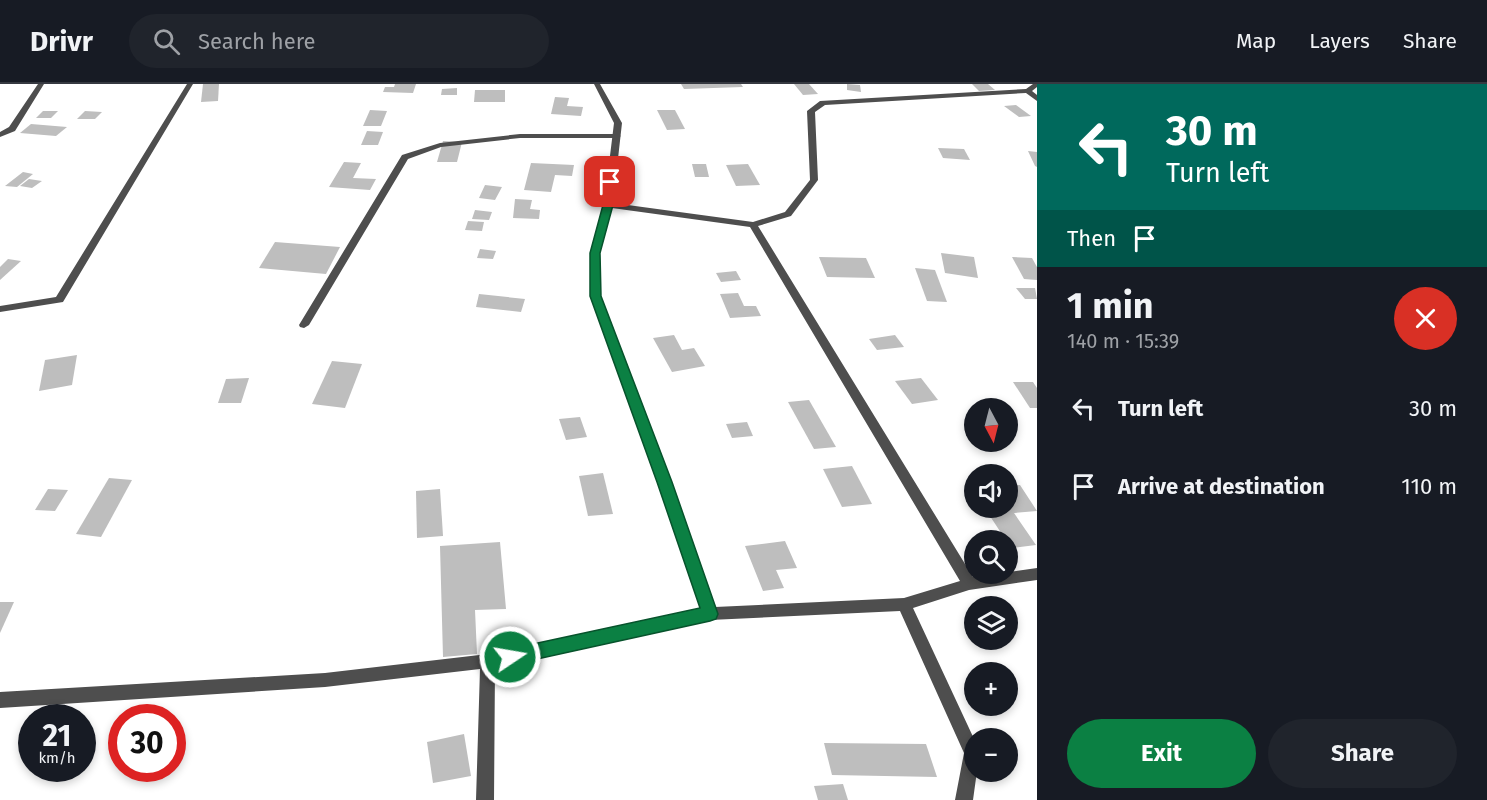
<!DOCTYPE html>
<html lang="en">
<head>
<meta charset="utf-8">
<style>
	body { margin:0; font-family:"Fira Sans",sans-serif; background:#20242c; color:#f1f3f6; height:100vh; display:flex; flex-direction:column; font-size:22px; white-space:nowrap }
	* { box-sizing:border-box; margin:0 }
	p { font-size:20px; color:#9ea1a6 }
	.icon { flex:none; width:33px; height:33px; fill:none; stroke:currentColor; stroke-width:2; stroke-linecap:round; stroke-linejoin:round }
	.map { position:relative; flex:1; overflow:hidden }
	.drawer { display:flex; flex-direction:column; background:#171b24; width:450px }
	.drawer>* { flex:none }
	.hud { background:#00695c; color:#fff; overflow:hidden }
	.needle { width:39px; rotate:173deg }
	.buttons { position:absolute; left:964px; top:314px; display:grid; gap:12px }
	.buttons a { display:grid; place-items:center; width:54px; height:54px; border-radius:50%; background:#171b24; box-shadow:0 3px 9px #0003; font-size:30px }
	.speed { position:absolute; left:18px; top:620px; display:flex; gap:12px; font-size:30px; font-weight:700; text-align:center }
	.speed>* { display:grid; place-content:center; width:78px; height:78px; border-radius:50%; background:#171b24; box-shadow:0 3px 9px #0003; line-height:1 }
	.speed small { font-size:15px; font-weight:400 }
	.speed .limit { border:9px solid #d22; background:#fff; color:#111 }
	.pin { position:absolute; display:grid; place-items:center; width:51px; height:51px; color:#fff; margin:-26px; border-radius:12px; box-shadow:0 3px 9px #0006 }
	.me { position:absolute; width:66px; margin:-33px; rotate:78deg; stroke-linejoin:round; filter:drop-shadow(0 0 4px #0008) }
	.turn { display:flex; align-items:center; gap:21px; height:126px; padding:0 30px; font-size:27px }
	.turn .icon { width:78px; height:78px; stroke-width:2.5 }
	.turn b { display:block; font-size:42px; line-height:51px }
	.then { display:flex; align-items:center; height:57px; padding:0 30px; background:#0003; gap:12px; font-size:22px }
	.round { display:grid; place-items:center; flex:none; width:63px; height:63px; border-radius:32px; background:#20242c }
	.headline { display:flex; align-items:center; justify-content:space-between; height:102px; padding:0 30px }
	h1 { font-size:36px; font-weight:700; line-height:45px }
	.button { display:flex; gap:12px; margin-top:auto; padding:12px 30px }
	.button a { flex:1; height:69px; border-radius:36px; background:#0b8043; color:#fff; font-size:24px; font-weight:700; line-height:69px; text-align:center }
	.button a+a { background:#20242c; color:#f1f3f6 }
	ul { padding:0; list-style:none }
	li { display:flex; align-items:center; gap:18px; height:78px; padding:0 30px }
	li div { flex:1 }
	li b { display:block; font-size:22px }
	li em { font-style:normal }
	header { display:flex; align-items:center; gap:36px; box-sizing:border-box; height:84px; padding:0 30px; background:#171b24; border-bottom:2px solid #363941 }
	header strong { font-size:28px }
	nav { display:flex; gap:33px; margin-inline-start:auto; font-size:21px }
	.search { width:420px; height:54px; background:#20242c; display:flex; align-items:center; gap:15px; box-sizing:border-box; padding:0 21px; border-radius:33px; color:#9ea1a6; font-size:22px }
	main { display:flex; flex:1; min-height:0 }
	.map>svg:first-child { display:block }
</style>
</head>
<body>
<header>
<strong>Drivr</strong>
<div class="search"><svg class="icon" aria-label="search" viewBox="0 0 24 24"><circle cx="10" cy="10" r="6"/><path d="M15 15l6 6"/></svg>Search here</div>
<nav><a>Map</a><a>Layers</a><a>Share</a></nav>
</header>
<main>
<div class="map">
<svg width="1037" height="716" viewBox="0 0 1037 716">
	<rect width="100%" height="100%" fill="#fff"/>
	<g fill="#bebebe">
		<polygon points="203,0 219,0 218,17 201,18"/>
		<polygon points="395,0 416,0 413,9 383,8 385,3 394,3"/>
		<polygon points="681,0 741,0 743,3 684,5"/>
		<polygon points="794,0 809,0 818,10 803,11"/>
		<polygon points="847,0 860,1 861,8 847,6"/>
		<polygon points="972,0 988,0 995,6 979,7"/>
		<polygon points="457,4 457,11 441,11 442,5"/>
		<polygon points="475,6 505,6 505,18 474,18"/>
		<polygon points="555,13 569,14 567,22 583,23 581,32 551,30"/>
		<polygon points="1016,21 1031,32 1019,33 1004,22"/>
		<polygon points="370,26 387,27 381,42 363,42"/>
		<polygon points="657,26 675,26 685,45 667,46"/>
		<polygon points="43,27 58,27 51,34 36,34"/>
		<polygon points="85,27 102,28 95,35 77,35"/>
		<polygon points="31,40 67,43 56,52 20,49"/>
		<polygon points="367,47 383,48 378,61 361,61"/>
		<polygon points="443,57 462,58 457,78 437,78"/>
		<polygon points="938,64 964,65 970,76 943,74"/>
		<polygon points="1028,67 1037,68 1037,83 1035,82"/>
		<polygon points="344,78 361,79 353,94 376,95 370,106 329,103"/>
		<polygon points="531,79 574,81 572,92 555,91 551,108 524,106"/>
		<polygon points="692,80 706,80 709,93 695,93"/>
		<polygon points="748,80 760,101 736,102 726,81"/>
		<polygon points="23,88 33,90 17,103 5,102"/>
		<polygon points="29,95 42,97 32,104 20,102"/>
		<polygon points="485,101 502,103 495,116 479,114"/>
		<polygon points="515,115 532,116 530,125 540,126 539,135 513,134"/>
		<polygon points="475,126 492,128 489,136 472,135"/>
		<polygon points="468,137 484,138 482,147 465,146"/>
		<polygon points="275,158 340,163 326,190 259,184"/>
		<polygon points="480,165 496,167 493,175 477,174"/>
		<polygon points="941,169 974,173 978,194 945,189"/>
		<polygon points="819,173 866,174 875,194 827,193"/>
		<polygon points="1012,173 1032,174 1037,183 1037,196 1024,195"/>
		<polygon points="8,175 21,177 0,196 0,183"/>
		<polygon points="915,184 935,186 947,218 927,217"/>
		<polygon points="736,187 741,196 721,198 716,189"/>
		<polygon points="1016,204 1035,204 1037,215 1025,215"/>
		<polygon points="738,209 744,222 756,222 761,232 730,234 720,210"/>
		<polygon points="479,210 525,215 521,228 476,223"/>
		<polygon points="674,251 682,266 694,264 705,282 672,288 653,254"/>
		<polygon points="895,251 904,263 877,266 869,255"/>
		<polygon points="77,271 72,301 39,307 45,276"/>
		<polygon points="332,277 362,280 345,324 312,320"/>
		<polygon points="249,294 241,319 218,319 226,295"/>
		<polygon points="921,294 938,316 912,320 895,297"/>
		<polygon points="1013,298 1033,298 1037,304 1037,324 1030,324"/>
		<polygon points="809,316 836,363 814,365 788,318"/>
		<polygon points="580,333 587,353 566,356 559,335"/>
		<polygon points="747,338 753,352 732,354 726,340"/>
		<polygon points="852,382 872,420 842,423 823,385"/>
		<polygon points="603,389 613,430 588,432 579,392"/>
		<polygon points="109,394 132,396 101,453 76,450"/>
		<polygon points="1020,401 1037,427 1014,429 1036,461 1011,464 984,423 1008,423 1008,402"/>
		<polygon points="48,405 68,406 55,427 35,426"/>
		<polygon points="440,405 443,452 417,454 416,407"/>
		<polygon points="785,457 797,484 776,486 784,504 763,507 745,462"/>
		<polygon points="500,458 506,525 475,526 477,570 443,573 440,462"/>
		<polygon points="0,518 14,518 0,549"/>
		<polygon points="464,650 471,692 433,699 427,658"/>
		<polygon points="824,659 926,660 937,693 832,691"/>
		<polygon points="843,700 848,716 818,716 814,702"/>
	</g>
	<g fill="none" stroke-linecap="round" stroke-linejoin="round">
		<g fill="#4e4e4e" fill-rule="evenodd">
			<polygon points="38,0 44,0 15,47 0,53 0,48 9,43"/>
			<polygon points="187,0 193,0 63,218 0,228 0,222 56,213"/>
			<polygon points="520,50 617,50 621,52 617,54 520,54 441,63 408,75 309,241 304,244 300,243 299,241 402,71 440,59"/>
		</g>
		<path fill="#4e4e4e" fill-rule="evenodd" d="M 594,0 L 600,0 L 622,39 L 613,119 L 753,138 L 785,128 L 810,96 L 807,27 L 820,17 L 1026,5 L 1033,0 L 1037,0 L 1037,3 L 1032,7 L 1037,11 L 1037,17 L 1026,9 L 825,21 L 815,28 L 818,96 L 791,132 L 758,142 L 973,493 L 1037,484 L 1037,496 L 969,506 L 913,524 L 975,657 L 975,687 L 977,687 L 973,716 L 955,716 L 964,669 L 900,527 L 710,536 L 495,582 L 494,716 L 476,716 L 480,585 L 325,603 L 0,624 L 0,608 L 325,589 L 488,570 L 701,525 L 658,398 L 590,212 L 590,169 L 604,121 L 614,39 ZM 612,124 L 750,143 L 960,497 L 904,514 L 715,523 L 670,398 L 600,212 L 600,169 Z"/>
	</g>
	<polygon fill="#0b8043" stroke="#07532c" stroke-width="1.5" points="610,95 615,98 613,121 600,169 601,212 672,398 718,530 716,535 710,537 510,581 504,578 502,573 504,567 510,565 700,524 657,398 590,212 590,169 603,121 606,98"/>
</svg>
<div class="buttons">
<a><svg class="needle" viewBox="-14 -14 28 28"><path d="M0-13l5 13h-10z" fill="#e53935"/><path d="M0 13l5-13h-10z" fill="#9ea1a6"/></svg></a>
<a><svg class="icon" aria-label="sound" viewBox="0 0 24 24"><path d="M4 9h4l5-4v14l-5-4H4zM17 9q2 3 0 6"/></svg></a>
<a><svg class="icon" aria-label="search" viewBox="0 0 24 24"><circle cx="10" cy="10" r="6"/><path d="M15 15l6 6"/></svg></a>
<a><svg class="icon" aria-label="layers" viewBox="0 0 24 24"><path d="M12 4l9 5-9 5-9-5zM3 14l9 5 9-5"/></svg></a>
<a>+</a>
<a>−</a>
</div>
<div class="speed"><div>21<small>km/h</small></div><div class="limit">30</div></div>
<div class="pin" style="left:610px;top:98px;background:#d93025"><svg class="icon" aria-label="arrive" viewBox="0 0 24 24"><path d="M6 21V4h12l-3 4 3 4H6"/></svg></div>
<svg class="me" style="left:510px;top:573px" viewBox="-20 -20 40 40"><circle r="17" fill="#0b8043" stroke="#fff" stroke-width="3"/><path d="M0-11L8 9 0 5-8 9z" fill="#fff"/></svg>
</div>
<section class="drawer">
<div class="hud">
<div class="turn"><svg class="icon" aria-label="left" viewBox="0 0 24 24"><path d="M17 20v-9H6M10 6l-5 5 5 5"/></svg><div><b>30 m</b>Turn left</div></div>
<div class="then">Then<svg class="icon" aria-label="arrive" viewBox="0 0 24 24"><path d="M6 21V4h12l-3 4 3 4H6"/></svg></div>
</div>
<div class="headline"><div><h1>1 min</h1><p>140 m · 15:39</p></div><a class="round" style="background:#d93025;color:#fff"><svg class="icon" aria-label="close" viewBox="0 0 24 24"><path d="M6 6l12 12M18 6L6 18"/></svg></a></div>
<ul>
<li><svg class="icon" aria-label="left" viewBox="0 0 24 24"><path d="M17 20v-9H6M10 6l-5 5 5 5"/></svg><div><b>Turn left</b></div><em>30 m</em></li>
<li><svg class="icon" aria-label="arrive" viewBox="0 0 24 24"><path d="M6 21V4h12l-3 4 3 4H6"/></svg><div><b>Arrive at destination</b></div><em>110 m</em></li>
</ul>
<div class="button"><a>Exit</a><a>Share</a></div>
</section>
</main>
</body>
</html>
